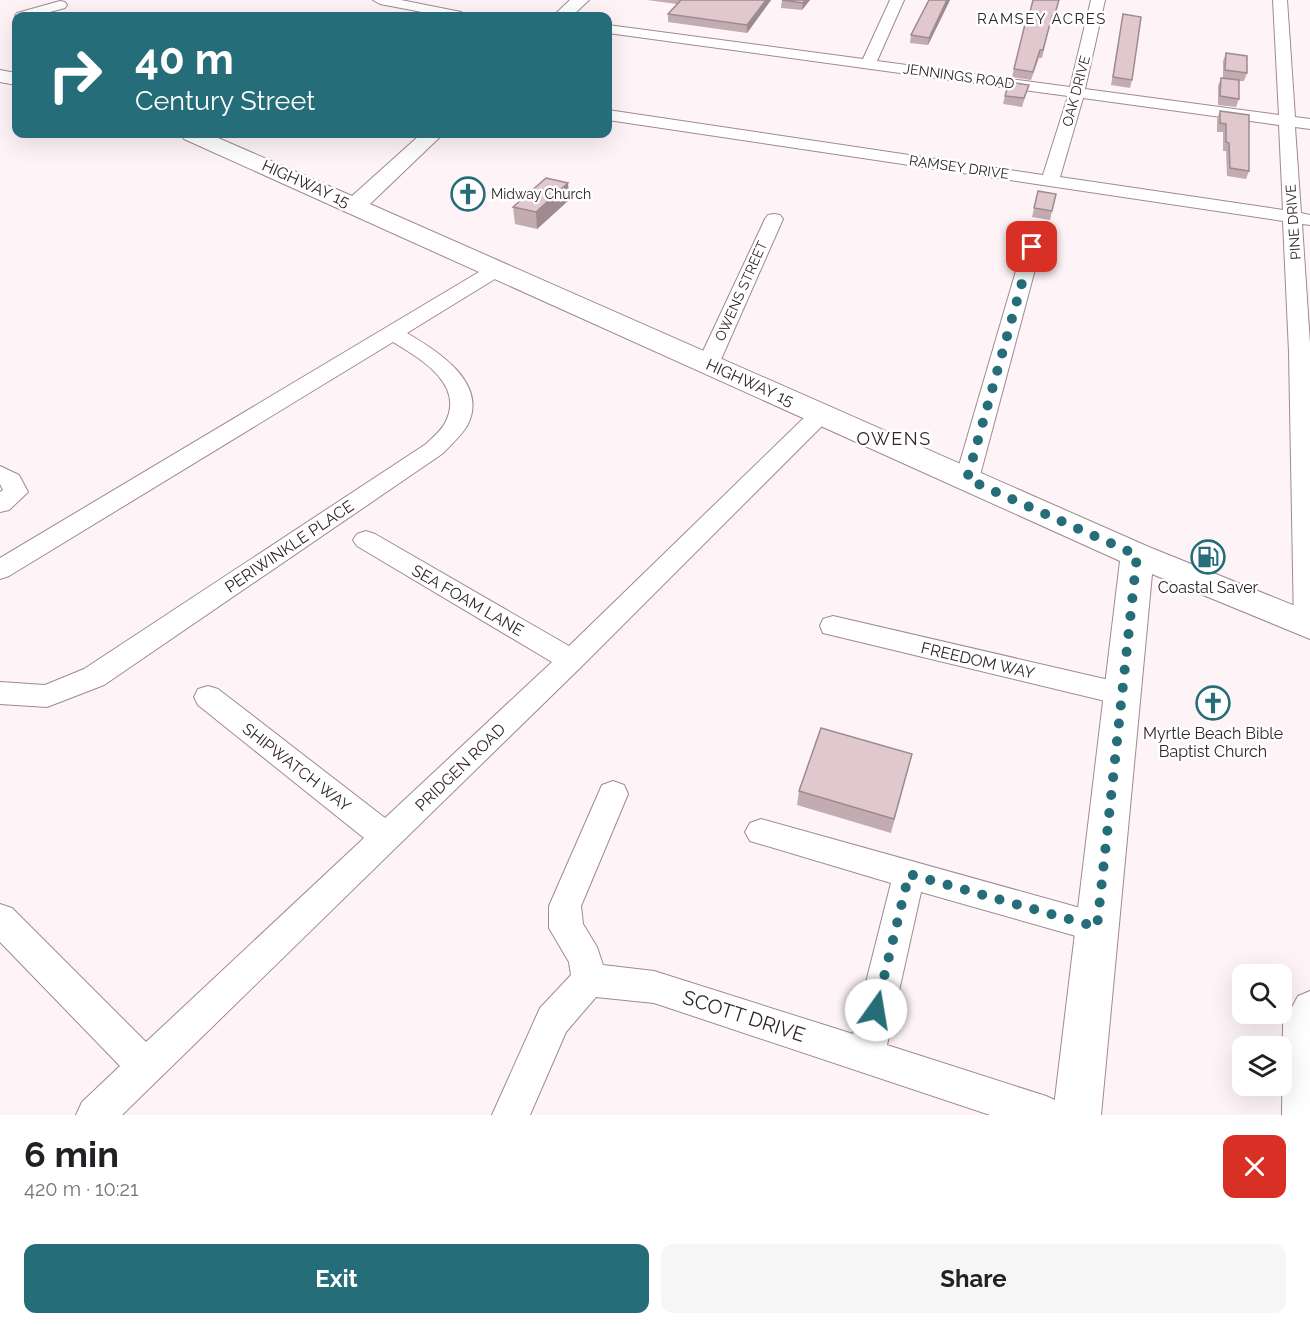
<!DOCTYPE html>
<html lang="en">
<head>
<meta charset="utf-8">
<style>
	body { margin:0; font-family:Raleway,sans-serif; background:#f6f6f6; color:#202124; height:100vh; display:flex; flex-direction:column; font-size:22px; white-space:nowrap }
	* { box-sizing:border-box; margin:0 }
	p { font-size:20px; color:#757577 }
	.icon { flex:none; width:33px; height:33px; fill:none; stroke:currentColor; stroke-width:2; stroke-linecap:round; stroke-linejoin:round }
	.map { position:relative; height:1115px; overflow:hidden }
	.side { display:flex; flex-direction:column; background:#fff; flex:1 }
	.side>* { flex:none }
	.hud { position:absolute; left:12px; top:12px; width:600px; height:126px; border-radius:12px; box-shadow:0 6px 24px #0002; background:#256d78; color:#fff; overflow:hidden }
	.controls { position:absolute; left:1232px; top:964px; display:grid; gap:12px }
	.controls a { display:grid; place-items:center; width:60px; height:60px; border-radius:12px; background:#fff; box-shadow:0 6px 24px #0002; font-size:30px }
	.pin { position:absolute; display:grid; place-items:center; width:51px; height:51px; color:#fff; margin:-26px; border-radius:12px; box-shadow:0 3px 9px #0006 }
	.me { position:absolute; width:66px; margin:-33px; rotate:13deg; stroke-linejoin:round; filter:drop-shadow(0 0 4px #0008) }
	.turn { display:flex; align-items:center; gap:21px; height:126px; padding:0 24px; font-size:27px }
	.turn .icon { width:78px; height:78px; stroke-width:2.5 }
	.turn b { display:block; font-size:42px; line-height:51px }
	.round { display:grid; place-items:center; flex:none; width:63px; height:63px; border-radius:12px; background:#f6f6f6 }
	.headline { display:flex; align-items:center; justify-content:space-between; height:102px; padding:0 24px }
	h1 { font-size:36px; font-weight:700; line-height:45px }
	.action { display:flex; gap:12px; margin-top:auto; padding:12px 24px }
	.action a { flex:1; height:69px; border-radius:12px; background:#256d78; color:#fff; font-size:24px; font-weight:700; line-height:69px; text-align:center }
	.action a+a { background:#f6f6f6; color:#202124 }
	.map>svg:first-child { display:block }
</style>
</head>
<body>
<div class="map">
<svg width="1310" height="1115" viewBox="0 0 1310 1115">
	<rect width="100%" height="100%" fill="#fef3f6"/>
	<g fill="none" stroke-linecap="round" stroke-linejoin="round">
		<defs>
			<g id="street">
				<polygon points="373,0 401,0 461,12 468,16 443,16 380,4"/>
				<path d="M 890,0 L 904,0 L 877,61 L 1070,87 L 1091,0 L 1105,0 L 1085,89 L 1279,115 L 1273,0 L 1287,0 L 1295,117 L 1310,119 L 1310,129 L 1295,127 L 1301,213 L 1310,215 L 1310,225 L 1302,224 L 1310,344 L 1310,634 L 1297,632 L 1294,625 L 1289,352 L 1283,221 L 608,120 L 608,110 L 1043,175 L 1068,96 L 608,33 L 608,25 L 863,59 ZM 1083,98 L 1279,125 L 1283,210 L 1060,177 Z"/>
				<polygon points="60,1 65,2 67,5 65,8 35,16 16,18 15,16 17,13"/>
				<polygon points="774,214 780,215 783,219 719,364 716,369 708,370 700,369 697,364 765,219 768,215"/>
				<polygon points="1032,241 1039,243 1041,247 979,479 975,484 967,487 959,484 955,479 1023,247 1025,243"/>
				<path d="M 496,264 L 503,266 L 506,270 L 503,274 L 407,333 C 436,350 490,383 467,426 C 460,437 451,445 442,454 L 104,685 L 47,707 L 0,704 L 0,682 L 45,685 L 84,669 L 426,444 C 432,438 441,431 445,423 C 466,384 419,358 393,342 L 9,576 L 0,579 L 0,558 L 489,266 Z"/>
				<polygon points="821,407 829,409 832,414 829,419 581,667 122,1115 76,1115 82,1102 120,1066 0,942 0,904 12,908 146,1042 364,838 198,705 194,697 198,689 208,686 218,689 385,818 552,662 357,546 353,540 357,534 366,531 375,534 569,646 813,409"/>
				<polygon points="0,466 19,475 28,492 9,510 0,512 0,492 3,490 0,484"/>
				<polygon points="833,616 1122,683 1132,686 1136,694 1132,702 1122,705 823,633 820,626 823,619"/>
				<polygon points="613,781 624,785 628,794 581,906 583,924 597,947 603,965 654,971 853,1034 891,883 750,841 745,832 750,823 761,819 1109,916 1114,927 1109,938 1097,942 921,892 887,1045 1046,1096 1059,1102 1065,1115 990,1115 654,1003 596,997 566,1032 530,1115 492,1115 540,1008 571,975 569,962 549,928 549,906 602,785"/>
				<polygon points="1310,991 1310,1115 1282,1115 1283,1024 1298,996"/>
			</g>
			<g id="secondary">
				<polygon points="570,0 589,0 572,16 553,16"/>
				<polygon points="0,70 16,73 16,85 0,82"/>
				<polygon points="181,134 209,134 352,196 421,134 443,134 370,204 1149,547 1310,612 1310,639 1152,574 1101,1115 1053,1115 1120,561 184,139"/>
			</g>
		</defs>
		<use href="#street" stroke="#a18990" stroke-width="2"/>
		<use href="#secondary" stroke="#a18990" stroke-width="2"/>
		<use href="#street" fill="#fff" fill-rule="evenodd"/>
		<use href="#secondary" fill="#fff" fill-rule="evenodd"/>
	</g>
	<g fill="#c2abb1">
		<polygon points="647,0 771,0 747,33 668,22 668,14 677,4"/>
		<polygon points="782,0 810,0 802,10 781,8"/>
		<polygon points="929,0 950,0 928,45 910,43 911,35"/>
		<polygon points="1059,0 1053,24 1050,24 1042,58 1039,58 1031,80 1012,77 1026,20 1028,20"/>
		<polygon points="1123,14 1132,80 1130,88 1111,85"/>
		<polygon points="1226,53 1247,73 1244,81 1239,81 1239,99 1236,107 1218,105 1218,86 1221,78 1223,78 1223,61"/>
		<polygon points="1029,85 1022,107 1003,104 1005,96"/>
		<polygon points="1220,111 1249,171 1246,179 1227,176 1226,151 1223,151 1223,132 1217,132 1217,119"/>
		<polygon points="568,183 569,200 537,229 515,224 513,207"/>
		<polygon points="1038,191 1056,194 1050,220 1032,217"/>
		<polygon points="912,754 891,833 797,805 799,791"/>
	</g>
	<g fill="#9e8b90">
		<polygon points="766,0 771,0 747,33 747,25"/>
		<polygon points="805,0 810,0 802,10 803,3"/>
		<polygon points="947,0 950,0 928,45 929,38"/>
		<polygon points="568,183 569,200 537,229 536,212"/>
	</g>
	<g fill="#e1c7ce" stroke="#9e8b90" stroke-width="1.5">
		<polygon points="681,0 766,0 747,25 668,14"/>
		<polygon points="782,0 805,0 803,3"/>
		<polygon points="929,0 947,0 929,38 911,35"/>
		<polygon points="1033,0 1059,0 1054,17 1052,16 1043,50 1040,50 1033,72 1014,69 1026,20 1028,20"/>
		<polygon points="1123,14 1141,17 1132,80 1113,77"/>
		<polygon points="1226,53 1247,56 1247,73 1225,70"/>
		<polygon points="1221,78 1239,80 1239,99 1220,96"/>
		<polygon points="1009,82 1029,85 1024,98 1005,96"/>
		<polygon points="1220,111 1249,115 1249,171 1230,168 1229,143 1226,142 1226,124 1220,123"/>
		<polygon points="546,178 568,183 536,212 513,207"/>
		<polygon points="1038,191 1056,194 1052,211 1034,208"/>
		<polygon points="821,728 912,754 894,819 799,791"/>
	</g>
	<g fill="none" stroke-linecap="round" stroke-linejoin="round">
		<polyline stroke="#256d78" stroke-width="10" stroke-dasharray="0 18" points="876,1010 909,874 1097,927 1137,555 967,479 1032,247"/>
	</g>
	<defs>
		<symbol id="church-ring" viewBox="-11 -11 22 22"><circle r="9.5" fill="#fff" stroke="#256d78" stroke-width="1.5"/><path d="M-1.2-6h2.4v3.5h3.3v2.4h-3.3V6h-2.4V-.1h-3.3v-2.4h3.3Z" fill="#256d78"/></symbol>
		<symbol id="fuel-ring" viewBox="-11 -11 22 22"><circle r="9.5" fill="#fff" stroke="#256d78" stroke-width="1.5"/><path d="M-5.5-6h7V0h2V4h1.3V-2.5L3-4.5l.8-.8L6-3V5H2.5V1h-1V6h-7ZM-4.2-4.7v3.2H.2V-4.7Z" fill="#256d78"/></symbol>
	</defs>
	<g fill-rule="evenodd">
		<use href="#church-ring" x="449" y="175" width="38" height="38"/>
		<use href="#fuel-ring" x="1189" y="538" width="38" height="38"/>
		<use href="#church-ring" x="1194" y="684" width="38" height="38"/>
	</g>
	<g text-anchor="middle" stroke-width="5" stroke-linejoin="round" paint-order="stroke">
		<g font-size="14" fill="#302629" stroke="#fff">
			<text transform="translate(959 76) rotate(8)" y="5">JENNINGS ROAD</text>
			<text transform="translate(1076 91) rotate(-75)" y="5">OAK DRIVE</text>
			<text transform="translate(959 167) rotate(8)" y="5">RAMSEY DRIVE</text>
			<text transform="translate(1293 222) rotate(-94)" y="5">PINE DRIVE</text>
			<text transform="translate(741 291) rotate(-66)" y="5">OWENS STREET</text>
		</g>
		<g font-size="14" fill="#302629" stroke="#fff" text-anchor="start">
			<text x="491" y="199">Midway Church</text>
		</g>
		<g font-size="15" letter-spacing="1.5" fill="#302629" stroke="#fff">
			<text x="1042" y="24">RAMSEY ACRES</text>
		</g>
		<g font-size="16" fill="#302629" stroke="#fff">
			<text transform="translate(306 183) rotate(24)" y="6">HIGHWAY 15</text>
			<text transform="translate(750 382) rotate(24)" y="6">HIGHWAY 15</text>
			<text transform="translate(289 546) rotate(-34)" y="6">PERIWINKLE PLACE</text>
			<text transform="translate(468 600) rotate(30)" y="6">SEA FOAM LANE</text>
			<text transform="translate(978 660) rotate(13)" y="6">FREEDOM WAY</text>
			<text transform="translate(297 767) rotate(38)" y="6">SHIPWATCH WAY</text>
			<text transform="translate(460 767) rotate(-44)" y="6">PRIDGEN ROAD</text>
		</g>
		<g font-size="16" fill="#302629" stroke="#fff">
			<text x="1208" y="593">Coastal Saver</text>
			<text x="1213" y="739">Myrtle Beach Bible<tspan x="1213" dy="18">Baptist Church</tspan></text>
		</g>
		<g font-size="18" letter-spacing="1.5" fill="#302629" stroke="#fff">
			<text x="894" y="445">OWENS</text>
		</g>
		<g font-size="20" fill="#302629" stroke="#fff">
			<text transform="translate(744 1016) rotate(18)" y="7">SCOTT DRIVE</text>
		</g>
	</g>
</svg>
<div class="controls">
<a><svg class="icon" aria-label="search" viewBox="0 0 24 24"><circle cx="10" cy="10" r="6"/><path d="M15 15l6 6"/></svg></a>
<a><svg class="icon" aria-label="layers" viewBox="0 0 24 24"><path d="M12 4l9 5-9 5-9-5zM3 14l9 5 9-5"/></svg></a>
</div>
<div class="pin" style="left:1032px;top:247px;background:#d93025"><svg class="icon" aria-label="arrive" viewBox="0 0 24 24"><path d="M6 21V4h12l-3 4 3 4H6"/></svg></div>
<svg class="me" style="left:876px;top:1010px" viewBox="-20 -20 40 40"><circle r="19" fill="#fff"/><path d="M0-13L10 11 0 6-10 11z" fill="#256d78"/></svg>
<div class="hud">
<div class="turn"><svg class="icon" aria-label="right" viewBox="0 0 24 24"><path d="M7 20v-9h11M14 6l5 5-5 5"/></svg><div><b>40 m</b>Century Street</div></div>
</div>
</div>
<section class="side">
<div class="headline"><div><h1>6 min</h1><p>420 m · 10:21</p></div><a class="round" style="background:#d93025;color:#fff"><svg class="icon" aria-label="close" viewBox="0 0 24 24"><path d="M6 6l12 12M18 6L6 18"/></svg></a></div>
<div class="action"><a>Exit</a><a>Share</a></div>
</section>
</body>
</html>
